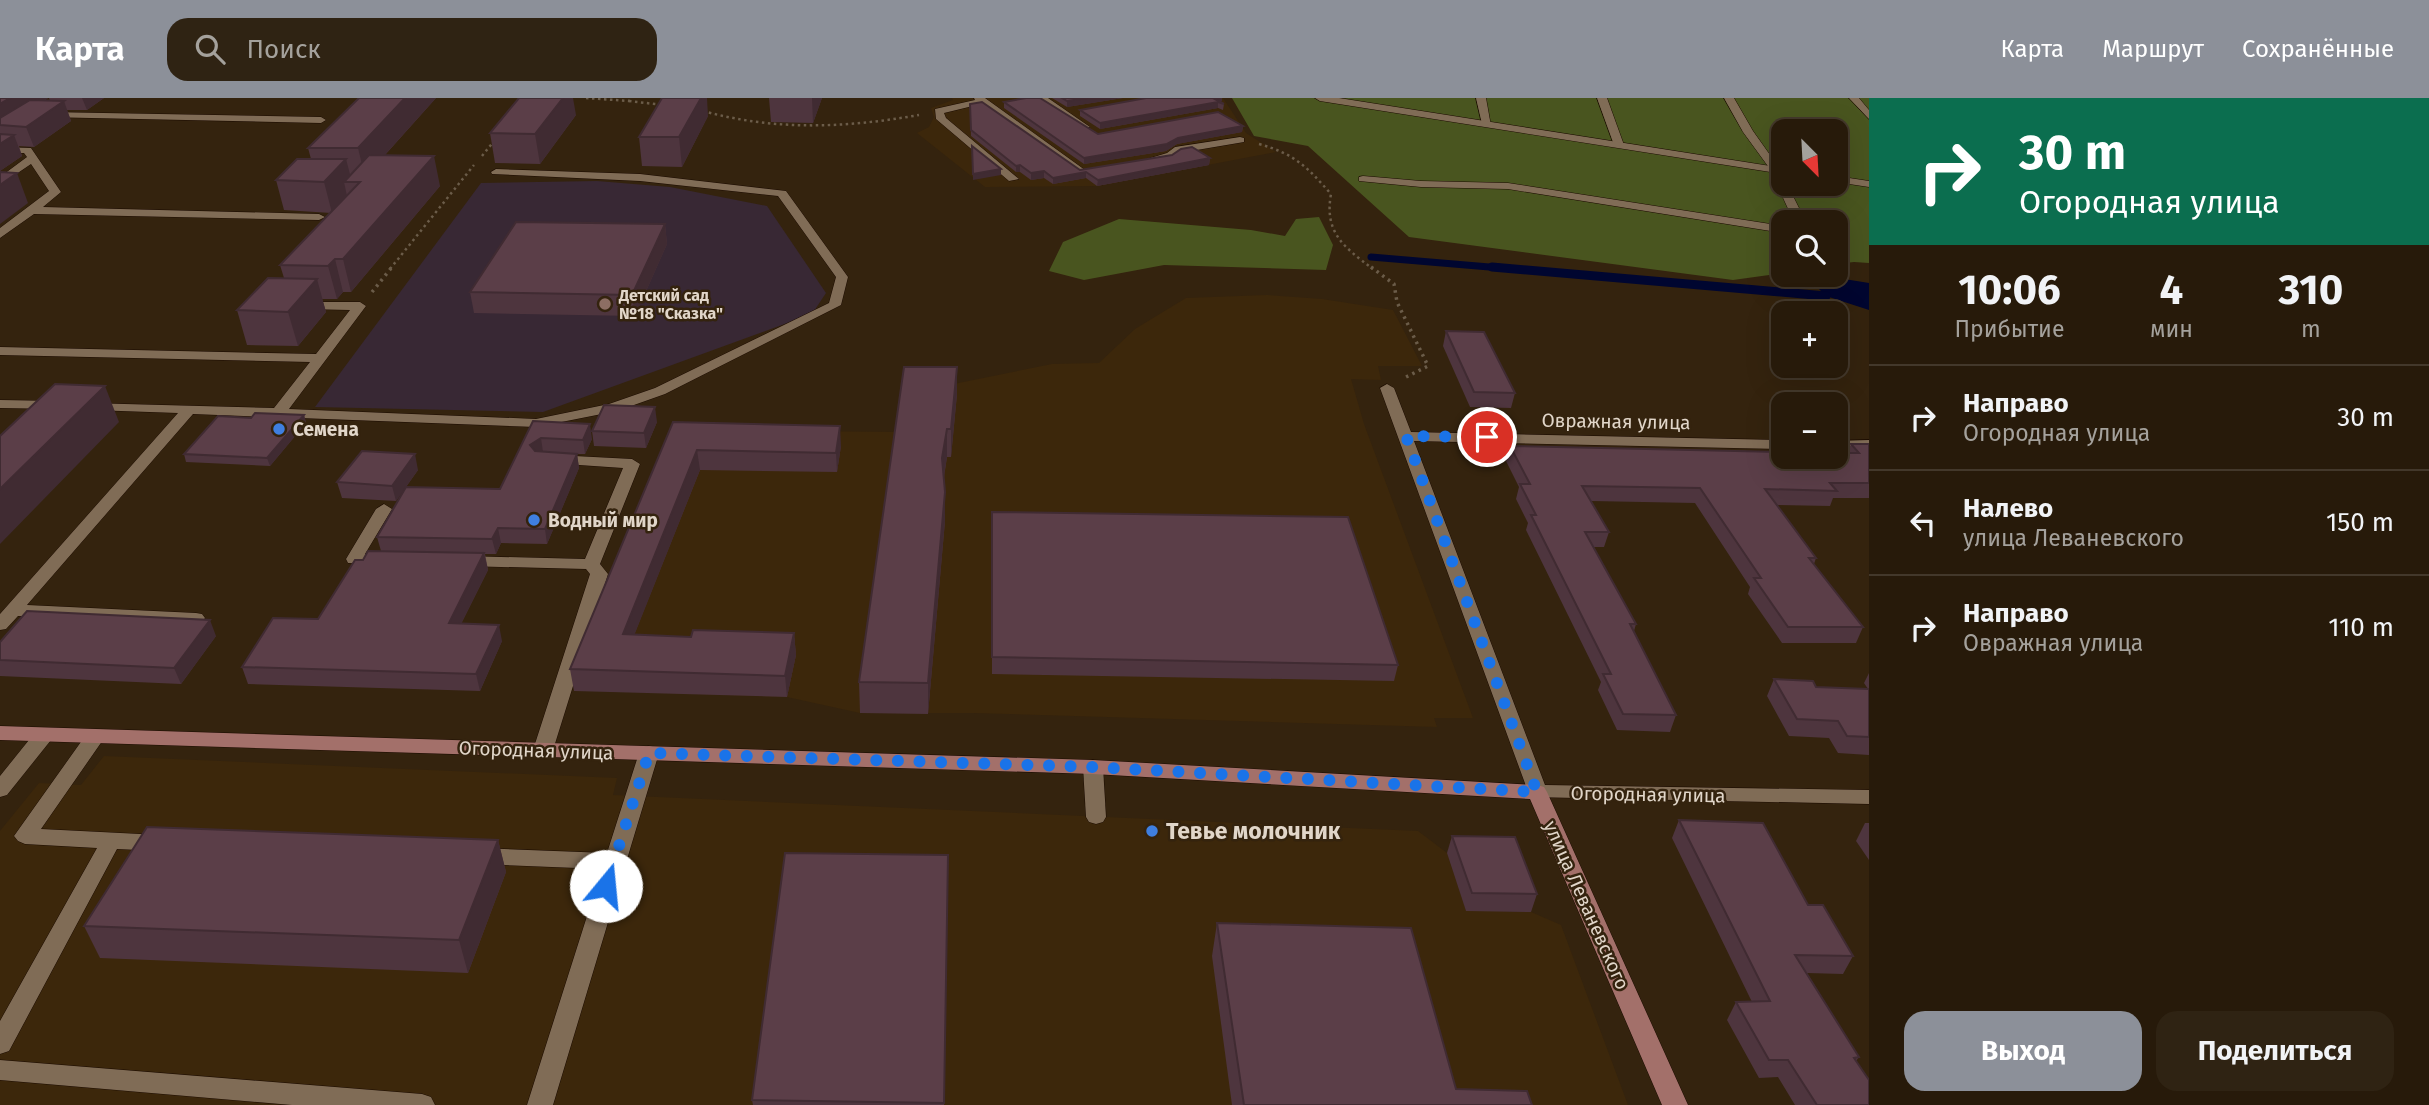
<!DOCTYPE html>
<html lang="ru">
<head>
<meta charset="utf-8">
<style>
	body { margin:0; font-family:"Fira Sans",sans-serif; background:#2f2313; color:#f1f3f6; height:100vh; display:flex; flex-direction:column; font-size:26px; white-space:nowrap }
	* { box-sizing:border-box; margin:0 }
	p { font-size:23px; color:#a4a19c }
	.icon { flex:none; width:38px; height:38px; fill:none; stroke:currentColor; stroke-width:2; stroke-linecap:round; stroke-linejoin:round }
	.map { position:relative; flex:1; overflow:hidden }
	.side { display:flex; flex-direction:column; background:#271a0a; width:560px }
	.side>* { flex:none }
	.top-card { background:#0b6e4f; color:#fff; overflow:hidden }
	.needle { width:46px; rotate:156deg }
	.fabs { position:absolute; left:1771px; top:21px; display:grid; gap:14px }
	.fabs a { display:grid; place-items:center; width:77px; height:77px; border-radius:14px; background:#271a0a; box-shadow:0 7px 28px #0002,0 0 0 2px #43382b; font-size:35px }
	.pin { position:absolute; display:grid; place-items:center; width:60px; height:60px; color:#fff; margin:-30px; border:4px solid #fff; border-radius:50%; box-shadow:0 2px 7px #0007 }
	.me { position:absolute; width:77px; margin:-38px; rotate:17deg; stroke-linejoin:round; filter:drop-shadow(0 0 5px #0008) }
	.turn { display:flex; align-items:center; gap:24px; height:147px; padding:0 35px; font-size:32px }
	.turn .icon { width:91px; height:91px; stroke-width:2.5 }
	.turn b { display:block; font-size:49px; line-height:60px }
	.eta { display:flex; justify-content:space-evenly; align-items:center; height:119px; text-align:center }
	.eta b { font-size:42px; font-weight:700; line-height:49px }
	.cta { display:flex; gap:14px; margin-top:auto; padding:14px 35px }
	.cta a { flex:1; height:80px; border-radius:21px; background:#8c9099; color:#fff; font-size:28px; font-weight:700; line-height:80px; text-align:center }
	.cta a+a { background:#2f2313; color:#f1f3f6 }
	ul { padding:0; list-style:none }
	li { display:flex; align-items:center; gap:21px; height:105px; padding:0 35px; border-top:2px solid #43382b }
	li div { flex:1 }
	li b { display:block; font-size:26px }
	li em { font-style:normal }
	header { display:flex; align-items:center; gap:42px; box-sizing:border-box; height:98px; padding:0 35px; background:#8c9099; color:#fff }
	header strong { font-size:33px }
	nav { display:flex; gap:38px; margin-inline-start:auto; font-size:24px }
	.search { width:490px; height:63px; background:#2f2313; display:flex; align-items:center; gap:18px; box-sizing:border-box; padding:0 24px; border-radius:21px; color:#a4a19c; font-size:26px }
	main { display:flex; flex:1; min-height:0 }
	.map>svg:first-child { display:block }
</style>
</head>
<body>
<header>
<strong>Карта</strong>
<div class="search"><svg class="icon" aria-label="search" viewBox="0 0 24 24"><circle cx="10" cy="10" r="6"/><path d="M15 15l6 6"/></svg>Поиск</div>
<nav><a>Карта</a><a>Маршрут</a><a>Сохранённые</a></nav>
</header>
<main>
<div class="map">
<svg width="1869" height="1007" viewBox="0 0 1869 1007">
	<rect width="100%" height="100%" fill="#34230e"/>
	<g fill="#3c270b">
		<polygon points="952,0 1223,0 1246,35 1276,54 1097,88 985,89 917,35 929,29 934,19 931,10 953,2"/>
		<polygon points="1267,197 1322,201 1393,212 1422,268 1378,268 1381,282 1351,281 1364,326 1473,620 1434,620 1437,629 973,615 860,615 787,599 573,592 680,332 897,334 904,296 1052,266 1099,265 1135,231 1186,200"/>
		<polygon points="104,658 617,680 613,697 1418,733 1447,755 1466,812 1531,814 1561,827 1628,1007 0,1007 0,733 39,685 81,687"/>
	</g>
	<polygon fill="#382834" points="597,83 670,89 767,108 826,195 812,216 543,314 315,309 481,85"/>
	<g fill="#49551f" fill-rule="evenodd">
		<path d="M 1232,0 L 1869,0 L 1869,165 L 1854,164 L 1836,166 L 1836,124 L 1783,124 L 1783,175 L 1733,182 L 1409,139 L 1308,48 L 1254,38 ZM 1783,33 L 1836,33 L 1836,86 L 1783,86 Z"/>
		<polygon points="1319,119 1333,147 1326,172 1164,167 1084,182 1049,173 1063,144 1119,121 1251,132 1285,138 1296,121"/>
	</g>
	<polygon fill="#000630" points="1838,180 1869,185 1869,212 1826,198 1816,188 1820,181"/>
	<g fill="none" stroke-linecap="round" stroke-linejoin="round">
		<polyline stroke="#000630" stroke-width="7" points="1371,159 1513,171"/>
		<polyline stroke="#000630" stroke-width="9" points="1492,169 1826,198"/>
		<defs>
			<g id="lane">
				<polygon points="974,0 985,0 1085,72 1076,74 981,6 944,15 946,20 1019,81 1009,83 936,21 935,11 975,2"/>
				<polygon points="1036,0 1048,0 1090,29 1081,31"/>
				<polygon points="1476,0 1486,0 1491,28 1482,26"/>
				<polygon points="1597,0 1607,0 1624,47 1623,49 1614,47"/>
				<polygon points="1724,0 1734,0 1753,33 1780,71 1783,86 1787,86 1806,124 1794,124 1770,71 1743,34"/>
				<polygon points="1849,0 1859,0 1869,12 1869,21"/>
				<polygon points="48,14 321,19 326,22 321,25 44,19 44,15"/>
				<polygon points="1240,39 1244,40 1244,44 1179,55 1175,60 1149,65 1144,62 1167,55 1175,49"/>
				<polygon points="0,49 31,50 61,94 43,109 319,116 325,119 319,122 34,116 0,140 0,130 49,93 31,66 0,87 0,79 27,59 24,55 0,55"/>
				<polygon points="496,71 640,76 786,93 848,179 841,207 665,296 617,313 536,329 193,316 27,507 196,515 202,516 205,520 202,524 18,518 6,531 0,532 0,516 178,315 92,312 85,308 87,305 274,310 310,264 0,257 0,249 316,256 350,212 302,211 297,210 297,204 360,204 366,208 289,311 536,321 609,306 655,290 829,205 836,179 778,98 640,83 492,76 491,74"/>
				<polygon points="1363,78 1421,83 1508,85 1783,128 1783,135 1508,91 1421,89 1359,83 1359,79"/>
				<polygon points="0,302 57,303 64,307 57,311 0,310"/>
				<polygon points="555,357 632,361 640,366 600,466 608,476 553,652 550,657 536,657 533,652 590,476 586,471 464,468 456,463 464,458 585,461 623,370 550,365 547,362"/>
				<polygon points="384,406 392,411 365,456 387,456 395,461 387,466 348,465 346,461 376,411"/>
				<polygon points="44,630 51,632 54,637 51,642 7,697 0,699 0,678 37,632"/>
				<polygon points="95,632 102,634 105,639 41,731 160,737 167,740 171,745 167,750 160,753 117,751 9,953 0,956 0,923 97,750 25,746 18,743 14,738 88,634"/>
				<polygon points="649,648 656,650 659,655 553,1007 527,1007 602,771 479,766 471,764 468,758 471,752 479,750 607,755 639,655 642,650"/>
				<polygon points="1093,662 1100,664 1103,669 1106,719 1103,724 1096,726 1089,724 1086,719 1083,669 1086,664"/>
				<polygon points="0,962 422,996 431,999 435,1007 292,1007 0,982"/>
			</g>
			<g id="street">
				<polygon points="1315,0 1339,0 1783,70 1783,76 1320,3"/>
				<polygon points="1836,78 1869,83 1869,89 1836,84"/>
				<polygon points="1387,286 1394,290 1411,334 1783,342 1783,351 1414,343 1545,687 1869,692 1869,706 1530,699 1380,290"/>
				<polygon points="1869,342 1869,352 1836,351 1836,343"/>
			</g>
			<polygon id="secondary" points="0,628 1093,662 1537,687 1544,689 1547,694 1688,1007 1662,1007 1530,701 1093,676 0,642"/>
		</defs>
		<use href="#lane" stroke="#1b0b00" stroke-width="1"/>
		<use href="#street" stroke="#1b0b00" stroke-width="1"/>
		<use href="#secondary" stroke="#1b0b00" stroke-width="1"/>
		<g stroke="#6b5c49" stroke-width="2.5" stroke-dasharray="2.5 3.5" stroke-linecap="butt">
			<polyline points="586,0 629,3 631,0"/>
			<polyline points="629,3 663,7"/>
			<path d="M 703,13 C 776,33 845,30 919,17"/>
			<path d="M 1259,46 C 1295,56 1307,69 1331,96 C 1324,135 1344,149 1373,171"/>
			<polyline points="482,58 494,43"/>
			<polyline points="390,171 474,67"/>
		</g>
		<g stroke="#6b5c49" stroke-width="3.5" stroke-dasharray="2.5 4.5" stroke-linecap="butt">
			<polyline points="1371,169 1394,186 1397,204 1428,268 1406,279"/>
			<polyline points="372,194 392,169"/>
		</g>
		<use href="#lane" fill="#806c56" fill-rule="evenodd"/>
		<use href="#street" fill="#806c56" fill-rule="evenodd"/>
		<use href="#secondary" fill="#a3706a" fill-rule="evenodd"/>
	</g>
	<g fill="#4e353e">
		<polygon points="0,0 48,0 44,3 50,3 49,0 104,0 87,12 67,12 71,23 34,49 19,48 22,58 0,73"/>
		<polygon points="359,0 436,0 385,57 440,88 351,194 343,194 337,201 322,201 326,214 298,248 247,247 237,212 284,180 280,167 331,115 284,112 276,82 311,61 308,50"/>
		<polygon points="769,0 822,0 813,25 771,24"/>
		<polygon points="1052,0 1123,0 1067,9"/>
		<polygon points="1222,3 1219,4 1224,6 1223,12 1218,10 1100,31 1080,18 1080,12"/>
		<polygon points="1004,4 1098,36 1243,28 1242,34 1177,46 1166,53 1084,66 1004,10"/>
		<polygon points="970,6 1080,72 1210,60 1209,67 1097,88 1086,80 1053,86 1044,80 1031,82 1020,74 1016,74 971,38"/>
		<polygon points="576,17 540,66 495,65 490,35"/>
		<polygon points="708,18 682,69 642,68 639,39"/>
		<polygon points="665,126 667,146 635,218 474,215 470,194"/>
		<polygon points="1446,233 1515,295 1511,310 1470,309 1443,248"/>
		<polygon points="957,269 957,296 951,359 947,359 944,379 945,394 945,423 928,616 860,615 859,584"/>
		<polygon points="304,317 306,325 270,368 186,364 184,356 251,320"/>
		<polygon points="533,323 592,341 585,356 577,356 579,370 547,446 501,445 496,456 485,456 488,472 461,526 502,543 480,593 248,586 242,569 318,521 363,462 381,453 377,439 500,391"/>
		<polygon points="657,324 646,350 594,348 592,333"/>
		<polygon points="673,324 841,348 837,374 700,372 634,537 691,539 794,535 796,557 787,599 574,593 570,571"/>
		<polygon points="1851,346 1869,346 1869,400 1833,400 1830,408 1777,407 1816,460 1814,466 1863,529 1856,545 1782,545 1748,496 1750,489 1695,405 1591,403 1609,434 1604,449 1593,449 1636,526 1634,533 1676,617 1670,634 1617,632 1598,592 1601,584 1526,432 1528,425 1516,401 1519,389 1506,363 1510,348 1847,355"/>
		<polygon points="418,372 396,403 342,400 337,384"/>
		<polygon points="992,430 1398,567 1394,583 992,576"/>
		<polygon points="216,538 181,586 0,578 0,562"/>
		<polygon points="1869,575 1869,657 1838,655 1829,640 1789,638 1767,598 1774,581 1816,589 1868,591 1864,585"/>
		<polygon points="1679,722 1808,807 1853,858 1843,876 1807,875 1859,959 1856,963 1869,1007 1795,1007 1778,979 1759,980 1727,922 1736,904 1752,904 1672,740"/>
		<polygon points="1865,725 1869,725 1869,762 1856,743"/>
		<polygon points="1452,738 1537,796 1531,814 1466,813 1447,755"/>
		<polygon points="498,742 506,774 468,875 100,860 84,828"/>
		<polygon points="948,757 944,1007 753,1007 752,1002"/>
		<polygon points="1217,825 1456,991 1532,1007 1232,1007 1212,858"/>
	</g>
	<g fill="#402b32">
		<polygon points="10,0 48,0 7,27 0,27 0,6"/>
		<polygon points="82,0 104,0 87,12"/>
		<polygon points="405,0 436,0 365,79 358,50"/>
		<polygon points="563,0 573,0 576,17 540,66 535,36"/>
		<polygon points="701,0 707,0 708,18 682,69 679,39"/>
		<polygon points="812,0 822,0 813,25"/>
		<polygon points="1087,0 1123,0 1067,9 1067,3"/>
		<polygon points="1211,0 1222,0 1222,3 1211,5"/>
		<polygon points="64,3 71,23 34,49 26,29"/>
		<polygon points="1218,4 1218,10 1100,31 1100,25"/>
		<polygon points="1243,28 1242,34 1177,46 1166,53 1084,66 1084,60 1178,40"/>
		<polygon points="14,37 22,58 0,73 0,46"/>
		<polygon points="434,58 440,88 351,194 343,161"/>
		<polygon points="1210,60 1209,67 1097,88 1098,82"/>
		<polygon points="346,61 352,84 344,84 347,98 332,115 324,84"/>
		<polygon points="1020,67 1020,74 1016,74 1016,68"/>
		<polygon points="1001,71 1001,77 973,82 973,76"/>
		<polygon points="1044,73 1044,80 1031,82 1031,75"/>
		<polygon points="1086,74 1086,80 1053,86 1053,80"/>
		<polygon points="17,75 28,105 0,126 0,87"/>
		<polygon points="665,126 667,146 635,218 632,197"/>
		<polygon points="335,161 343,194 337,201 328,168"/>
		<polygon points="317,181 326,214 298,248 288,214"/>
		<polygon points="957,269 957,296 951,359 951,331"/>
		<polygon points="105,288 119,324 0,446 0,391"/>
		<polygon points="655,309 657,324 646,350 644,335"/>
		<polygon points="304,317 306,325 270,368 267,360"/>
		<polygon points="590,326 592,341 585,356 583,342"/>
		<polygon points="840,328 841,348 837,374 836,355"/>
		<polygon points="947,331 947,359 942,389 942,360"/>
		<polygon points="541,340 543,354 532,362 530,347"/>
		<polygon points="697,352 700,372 626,558 623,536"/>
		<polygon points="415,356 418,372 396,403 392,388"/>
		<polygon points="577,356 579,370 547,446 545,431"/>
		<polygon points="945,394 945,423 928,616 928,585"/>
		<polygon points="498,430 501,445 496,456 492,441"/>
		<polygon points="484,455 488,472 453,542 449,525"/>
		<polygon points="210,522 216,538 181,586 174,570"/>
		<polygon points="499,527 502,543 480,593 476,576"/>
		<polygon points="794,535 796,557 787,599 785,578"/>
		<polygon points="498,742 506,774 468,875 459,842"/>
	</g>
	<g fill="#5b3e48" stroke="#402b32" stroke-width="2">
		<polygon points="0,0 10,0 0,6"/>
		<polygon points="359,0 405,0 358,50 308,50"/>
		<polygon points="519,0 563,0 535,36 490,35"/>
		<polygon points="662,0 701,0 679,39 639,39"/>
		<polygon points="1026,0 1040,0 1098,36 1218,14 1243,28 1178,40 1167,46 1084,60 1004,4"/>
		<polygon points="1062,0 1087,0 1067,3"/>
		<polygon points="1146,0 1213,0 1224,6 1218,4 1100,25 1080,12"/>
		<polygon points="30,2 64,3 26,29 0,27 0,20"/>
		<polygon points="982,4 1080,72 1172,57 1181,51 1192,49 1210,60 1098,82 1086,74 1053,80 1044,73 1031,75 1020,67 1016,68 971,32 970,6"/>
		<polygon points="0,36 14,37 0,46"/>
		<polygon points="972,48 1001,71 973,76"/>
		<polygon points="369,57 434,58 343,161 335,161 328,168 280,167 360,84 344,84"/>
		<polygon points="297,61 346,61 324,84 276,82"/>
		<polygon points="0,74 17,75 0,87"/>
		<polygon points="516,124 665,126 632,197 470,194"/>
		<polygon points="268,180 317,181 288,214 237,212"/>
		<polygon points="1446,233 1484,234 1515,295 1474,294"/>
		<polygon points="904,269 957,269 951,331 947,331 942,360 945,394 928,585 859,584"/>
		<polygon points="55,286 105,288 0,391 0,338"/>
		<polygon points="604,307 655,309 644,335 592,333"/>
		<polygon points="255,315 304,317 267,360 184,356 218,318 251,320"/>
		<polygon points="533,323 590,326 583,342 541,340 530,347 535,353 577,356 545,431 498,430 492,441 377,439 406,389 500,391"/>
		<polygon points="673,324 840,328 836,355 697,352 623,536 691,539 693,532 794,535 785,578 570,571"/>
		<polygon points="1851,346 1869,346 1869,385 1830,385 1837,393 1765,391 1816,460 1809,460 1863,529 1788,529 1754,480 1761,480 1700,390 1582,388 1609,434 1585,434 1636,526 1630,526 1676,617 1623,616 1603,576 1611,576 1531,417 1536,417 1520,386 1530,386 1510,348 1783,354 1783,359 1836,359 1836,355 1859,355"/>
		<polygon points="362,353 415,356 392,388 337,384"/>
		<polygon points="992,414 1348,419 1398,567 992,559"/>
		<polygon points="368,453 484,455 449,525 499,527 476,576 242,569 273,520 318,521 355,462 363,462"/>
		<polygon points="27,513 210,522 174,570 0,562 0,544"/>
		<polygon points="1774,581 1813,583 1816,589 1869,591 1869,639 1847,638 1838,623 1797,621"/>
		<polygon points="1679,722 1763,725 1808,807 1823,807 1853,858 1795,857 1859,959 1854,960 1869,982 1869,1007 1817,1007 1788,962 1769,962 1736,904 1770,903"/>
		<polygon points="147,729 498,742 459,842 84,828"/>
		<polygon points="1452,738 1515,739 1537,796 1472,795"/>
		<polygon points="785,755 948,757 944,1005 752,1002"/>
		<polygon points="1217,825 1411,830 1456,991 1527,993 1532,1007 1244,1007"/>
	</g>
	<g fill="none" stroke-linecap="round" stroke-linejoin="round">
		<polyline stroke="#1a73e8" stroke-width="12" stroke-dasharray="0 21.6" points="606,788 649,655 1093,669 1537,694 1406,338 1487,339"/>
	</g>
	<circle fill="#8d6e63" stroke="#34230e" stroke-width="2.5" cx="605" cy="206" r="7"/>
	<g fill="#3f7fe0" stroke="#34230e" stroke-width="2.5">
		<circle cx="279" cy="331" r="7"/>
		<circle cx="534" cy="422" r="7"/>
		<circle cx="1152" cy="733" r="7"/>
	</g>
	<g text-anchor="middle" stroke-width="5" stroke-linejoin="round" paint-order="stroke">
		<g font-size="16" font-weight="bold" fill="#e1d6c9" stroke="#34230e" text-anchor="start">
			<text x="619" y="203">Детский сад<tspan x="619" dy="18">№18 "Сказка"</tspan></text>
		</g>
		<g font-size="19" fill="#e1d6c9" stroke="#34230e">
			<text transform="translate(1616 323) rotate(1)" y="7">Овражная улица</text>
			<text transform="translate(536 652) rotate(2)" y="7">Огородная улица</text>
			<text transform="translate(1648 696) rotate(1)" y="7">Огородная улица</text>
			<text transform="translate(1587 807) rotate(66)" y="7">улица Леваневского</text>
		</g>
		<g font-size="19" font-weight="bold" fill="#e1d6c9" stroke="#34230e" text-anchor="start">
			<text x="293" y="338">Семена</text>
			<text x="548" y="429">Водный мир</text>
		</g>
		<g font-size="23" font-weight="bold" fill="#e1d6c9" stroke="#34230e" text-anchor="start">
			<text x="1166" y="741">Тевье молочник</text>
		</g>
	</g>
</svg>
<div class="fabs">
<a><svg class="needle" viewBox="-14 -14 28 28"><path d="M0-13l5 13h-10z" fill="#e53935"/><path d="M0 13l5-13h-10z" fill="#a4a19c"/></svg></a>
<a><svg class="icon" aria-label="search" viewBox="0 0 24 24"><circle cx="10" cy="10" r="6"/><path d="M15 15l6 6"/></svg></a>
<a>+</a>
<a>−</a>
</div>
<div class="pin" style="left:1487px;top:339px;background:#d93025"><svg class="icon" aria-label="arrive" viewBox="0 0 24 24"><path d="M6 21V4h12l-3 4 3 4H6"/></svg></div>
<svg class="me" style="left:606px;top:788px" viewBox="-20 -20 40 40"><circle r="19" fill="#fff"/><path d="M0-13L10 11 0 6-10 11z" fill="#1a73e8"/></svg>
</div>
<section class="side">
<div class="top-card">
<div class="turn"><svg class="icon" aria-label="right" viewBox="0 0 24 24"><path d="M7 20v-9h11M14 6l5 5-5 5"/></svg><div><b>30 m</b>Огородная улица</div></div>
</div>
<div class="eta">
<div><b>10:06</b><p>Прибытие</p></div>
<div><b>4</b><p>мин</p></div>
<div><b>310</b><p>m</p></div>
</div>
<ul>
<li><svg class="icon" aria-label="right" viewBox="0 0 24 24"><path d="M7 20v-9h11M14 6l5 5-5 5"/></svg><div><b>Направо</b><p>Огородная улица</p></div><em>30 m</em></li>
<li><svg class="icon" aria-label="left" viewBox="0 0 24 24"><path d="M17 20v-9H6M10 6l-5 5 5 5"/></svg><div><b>Налево</b><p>улица Леваневского</p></div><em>150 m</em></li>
<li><svg class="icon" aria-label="right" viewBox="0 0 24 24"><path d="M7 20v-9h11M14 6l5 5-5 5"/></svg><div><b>Направо</b><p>Овражная улица</p></div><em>110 m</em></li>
</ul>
<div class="cta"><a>Выход</a><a>Поделиться</a></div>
</section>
</main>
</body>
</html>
